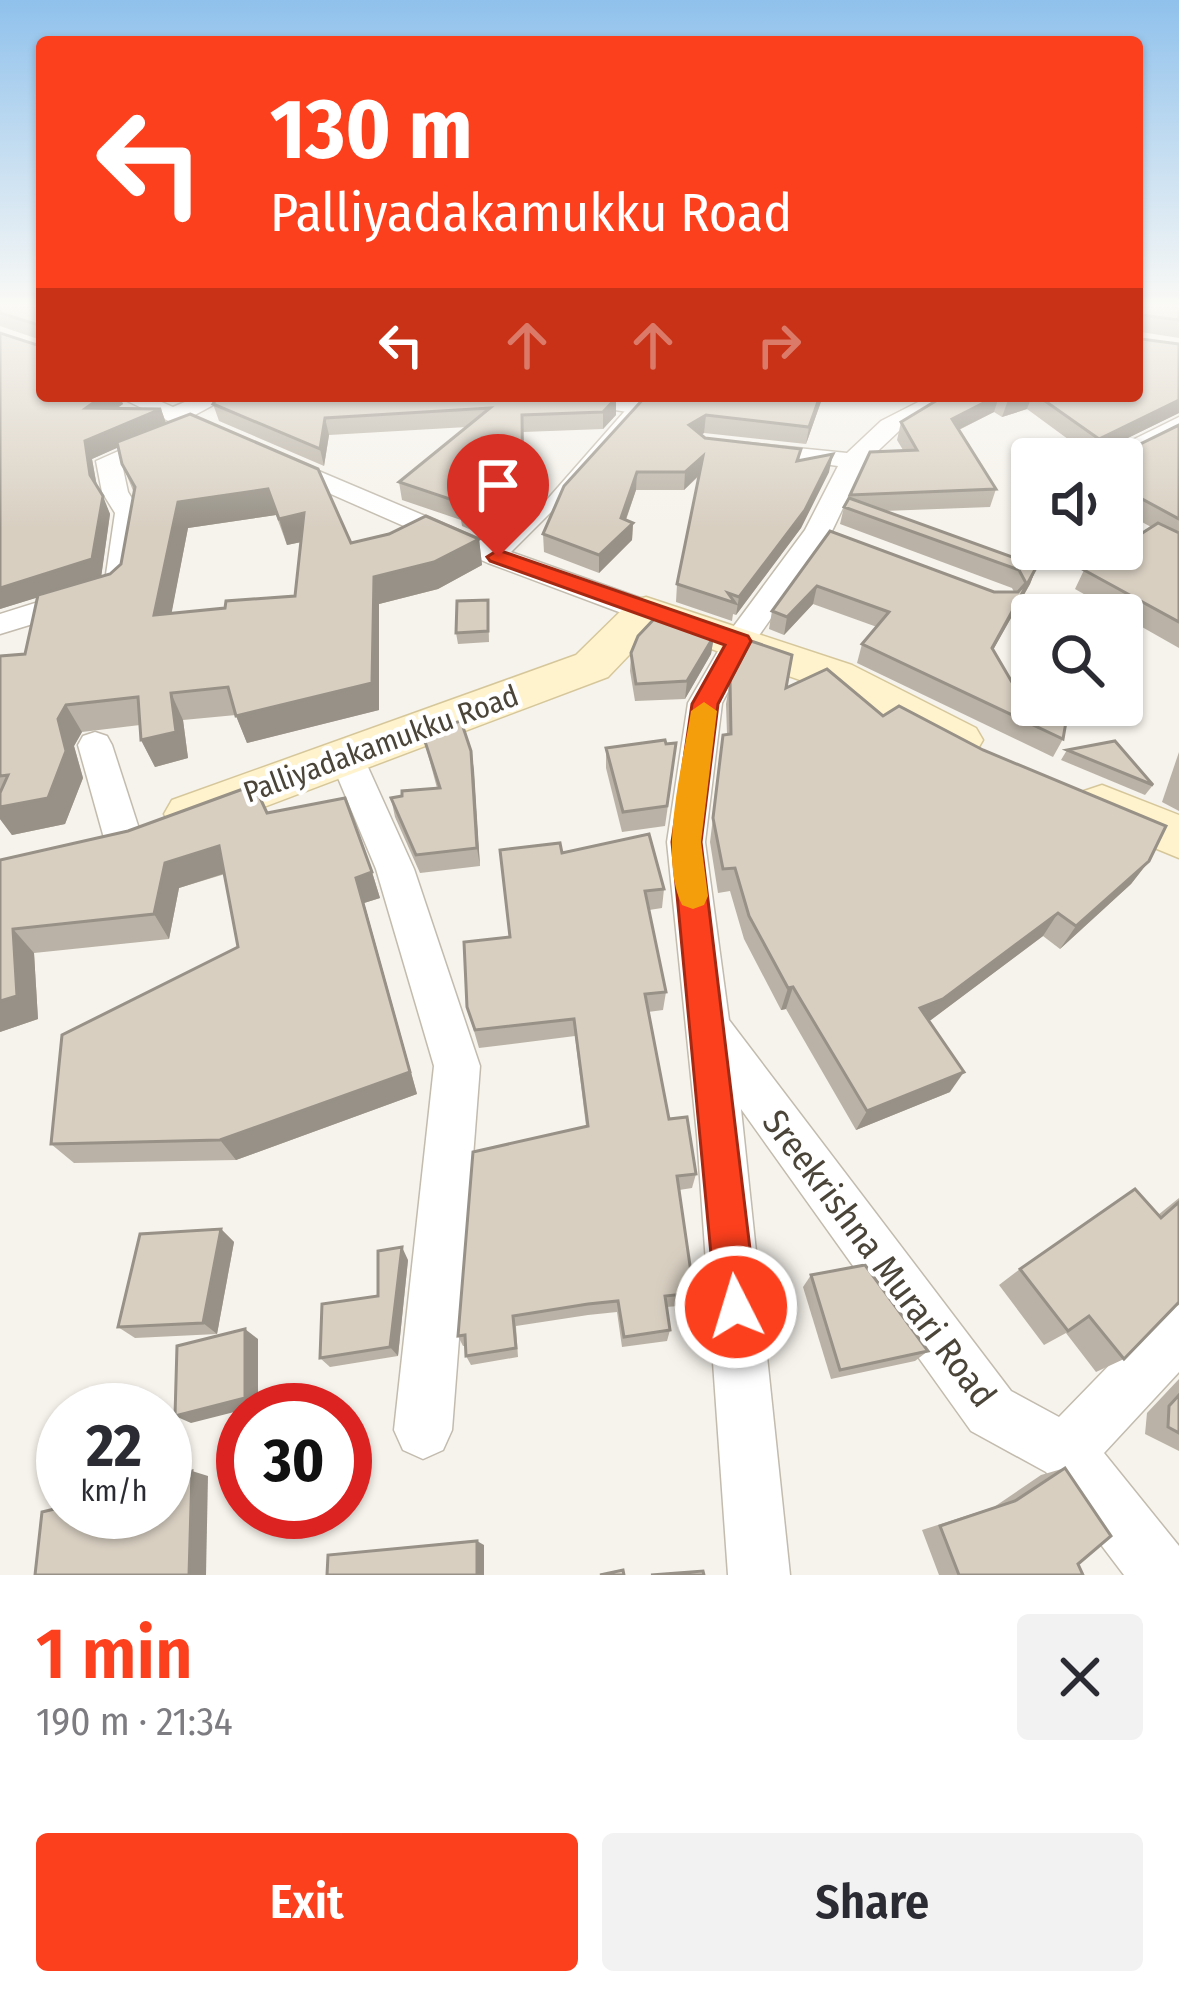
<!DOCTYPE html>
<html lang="en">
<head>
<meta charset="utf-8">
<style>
	body { margin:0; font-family:"Fira Sans Condensed",sans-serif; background:#f2f2f3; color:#2b2b33; height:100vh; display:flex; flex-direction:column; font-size:45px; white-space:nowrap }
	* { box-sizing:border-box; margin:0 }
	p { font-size:39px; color:#7c7c81 }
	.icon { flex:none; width:66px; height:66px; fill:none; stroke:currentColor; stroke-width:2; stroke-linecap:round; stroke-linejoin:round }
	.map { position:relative; height:1575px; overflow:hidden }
	.drawer { display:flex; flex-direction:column; background:#fff; flex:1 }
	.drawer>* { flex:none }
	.banner { position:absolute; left:36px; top:36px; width:1107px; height:366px; border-radius:12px; box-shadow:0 3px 9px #0004; background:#fc3f1d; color:#fff; overflow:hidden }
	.fabs { position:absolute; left:1011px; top:438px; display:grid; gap:24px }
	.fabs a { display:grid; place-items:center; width:132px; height:132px; border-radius:12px; background:#fff; box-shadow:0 3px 9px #0004; font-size:60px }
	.speed { position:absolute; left:36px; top:1383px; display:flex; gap:24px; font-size:60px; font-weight:700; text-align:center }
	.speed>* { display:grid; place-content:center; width:156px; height:156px; border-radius:50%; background:#fff; box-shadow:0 3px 9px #0004; line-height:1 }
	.speed small { font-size:30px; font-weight:400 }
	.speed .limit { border:18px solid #d22; background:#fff; color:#111 }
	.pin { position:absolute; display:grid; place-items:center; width:102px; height:102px; color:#fff; margin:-123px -51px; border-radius:50% 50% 50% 0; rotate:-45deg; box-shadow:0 0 12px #0007 }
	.pin .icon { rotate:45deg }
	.me { position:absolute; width:132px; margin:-66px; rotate:355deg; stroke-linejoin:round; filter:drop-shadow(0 0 9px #0008) }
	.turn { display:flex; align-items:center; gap:42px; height:252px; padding:0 36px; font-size:54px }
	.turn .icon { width:156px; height:156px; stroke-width:2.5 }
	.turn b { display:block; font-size:84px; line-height:102px }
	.lanes { display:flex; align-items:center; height:114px; padding:0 36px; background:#0003; justify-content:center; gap:60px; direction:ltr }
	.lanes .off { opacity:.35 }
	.round { display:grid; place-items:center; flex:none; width:126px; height:126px; border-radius:12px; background:#f2f2f3 }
	.headline { display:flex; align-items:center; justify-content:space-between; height:204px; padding:0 36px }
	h1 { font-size:72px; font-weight:600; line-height:90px; color:#fc3f1d }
	.button { display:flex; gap:24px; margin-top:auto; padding:24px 36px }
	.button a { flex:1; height:138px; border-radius:12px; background:#fc3f1d; color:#fff; font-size:48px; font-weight:600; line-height:138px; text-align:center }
	.button a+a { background:#f2f2f3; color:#2b2b33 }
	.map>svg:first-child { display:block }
</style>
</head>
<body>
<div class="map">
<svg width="1179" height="1575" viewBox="0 0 1179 1575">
	<rect width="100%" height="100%" fill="#f6f3ec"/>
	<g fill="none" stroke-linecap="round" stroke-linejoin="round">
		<defs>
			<polygon id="lane" points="638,396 650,396 555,508 503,560 493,560 493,554 545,502"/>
			<g id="street">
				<polygon points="117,396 148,396 173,407 199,396 230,396 193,416 233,437 230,442 212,442"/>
				<polygon points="559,396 642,401 646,406 634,413 571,403"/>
				<polygon points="930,396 960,396 899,431 864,464 832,531 753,644 722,703 705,842 729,1020 1011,1391 1059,1417 1160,1313 1179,1305 1179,1372 1104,1453 1179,1546 1179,1575 1124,1575 1046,1472 971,1431 741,1109 790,1575 728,1575 697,1135 667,842 688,703 728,634 805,530 838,466 747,453 744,448 747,443 847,453 881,421"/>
				<polygon points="1179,417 1179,433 1122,461 1094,459"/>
				<polygon points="166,430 175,432 175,442 122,464 128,492 141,513 129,590 121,597 0,634 0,614 105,581 115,513 102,492 96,461"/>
				<polygon points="283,456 508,551 657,604 661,611 657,618 635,618 488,563 274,469 270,464 274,459"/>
				<polygon points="95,732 107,736 112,745 142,838 136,849 123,853 110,849 104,838 78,745 83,736"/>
				<polygon points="345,741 357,745 362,754 414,869 480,1066 452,1430 443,1450 423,1459 403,1450 394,1430 434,1066 376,869 328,754 333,745"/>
			</g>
			<g id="secondary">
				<polygon points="646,597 852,665 976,728 983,740 976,752 959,758 942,752 820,687 654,629 608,677 208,828 190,834 172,828 164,814 172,800 576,655 631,601"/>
				<polygon points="1102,785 1179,815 1179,858 1084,819 1076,805 1084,791"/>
			</g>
		</defs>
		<use href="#lane" stroke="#c2bbae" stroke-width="3"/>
		<use href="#street" stroke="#c2bbae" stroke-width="3"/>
		<use href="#secondary" stroke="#d6c79b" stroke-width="3"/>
		<use href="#lane" fill="#fff" fill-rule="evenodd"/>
		<use href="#street" fill="#fff" fill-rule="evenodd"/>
		<use href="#secondary" fill="#fff3cd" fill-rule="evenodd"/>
	</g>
	<g fill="#bab2a6" fill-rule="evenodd">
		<path d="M 0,307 L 42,307 L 123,404 L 117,408 L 161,409 L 166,423 L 351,543 L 479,539 L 482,565 L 438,589 L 379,604 L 379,710 L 247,743 L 236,715 L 183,720 L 188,758 L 155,767 L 141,740 L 140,725 L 82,732 L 74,746 L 83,778 L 65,824 L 12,835 L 0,819 L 0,656 L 25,654 L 38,597 L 0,609 L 0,333 L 37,345 L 38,339 L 0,326 ZM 118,447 L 122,464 L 134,493 L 121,564 L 110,574 L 101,577 L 110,514 L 97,486 L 92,459 ZM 276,515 L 287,545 L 301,542 L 295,596 L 225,608 L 171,614 L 188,528 Z"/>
		<polygon points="1137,307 1179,307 1179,338 1141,332 1141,339 1179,344 1179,413 1091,456 1027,409 1002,417 994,412 959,430 996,489 990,507 884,511 1037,566 1030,584 993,650 1033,719 1036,705 1069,705 1063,739 1053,757 857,663 862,644 877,627 813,604 784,635 769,629 772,611 830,531 994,592 1014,592 1012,588 840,524 844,507 850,495 903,450 897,440 901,422 944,396 1137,396"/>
		<polygon points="606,396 616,415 603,429 523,432 524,516 499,542 462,526 461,520 402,500 399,482 467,427 329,435 324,466 219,421 213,404"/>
		<polygon points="646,396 823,396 806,444 704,433 701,435 705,438 801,449 799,461 829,472 801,528 736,615 733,614 732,621 676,602 677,584 699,476 684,490 636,490 626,520 633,523 632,540 599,573 544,552 543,534"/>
		<polygon points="1179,425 1179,648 1075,589 1084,570 1151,527 1122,511 1122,459 1105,459 1110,447 1132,448"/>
		<polygon points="488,600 489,642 458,644 456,633"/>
		<polygon points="714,636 711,654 685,699 635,701 630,671 631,653"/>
		<polygon points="730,680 786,688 883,716 1149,861 1131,884 1060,949 1043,936 929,1021 950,1092 856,1130 786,1009 781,1010 744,939 730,891 718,893 710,842 723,735 727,734 726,704"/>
		<polygon points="422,732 471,751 480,866 420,873 395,817 391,798 437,788"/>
		<polygon points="606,748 674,764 665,826 622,832 606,768"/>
		<polygon points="1067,750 1153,785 1145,795 1061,760"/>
		<polygon points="1179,752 1179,811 1162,802"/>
		<polygon points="267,813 372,872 380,898 364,903 417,1094 236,1160 74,1163 51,1144 238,947 225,874 179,888 169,939 34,953 38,1019 0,1032 0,860"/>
		<polygon points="562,853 664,889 662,908 649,910 666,992 663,1010 648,1012 669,1119 696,1174 692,1188 679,1190 694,1293 691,1305 666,1307 670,1330 667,1341 622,1347 617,1312 588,1315 516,1326 518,1357 471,1365 466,1356 466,1346 463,1346 458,1336 586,1126 575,1036 479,1048 467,1007"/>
		<polygon points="1179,1198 1179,1302 1124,1359 1096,1372 1066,1333 1044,1345 999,1285 1020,1269 1158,1215"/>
		<polygon points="221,1229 234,1242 217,1334 135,1338 118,1327"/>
		<polygon points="408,1260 398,1356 330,1367 320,1358 378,1296"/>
		<polygon points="811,1275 928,1351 915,1361 831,1379 803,1287"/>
		<polygon points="1179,1379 1179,1451 1145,1434 1147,1413"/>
		<polygon points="1065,1468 1078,1564 1083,1575 939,1575 922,1530 994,1507 1041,1475"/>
	</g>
	<g fill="#979187">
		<polygon points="103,396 120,396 123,404 93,425 86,408"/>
		<polygon points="820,396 823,396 806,444 809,427"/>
		<polygon points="999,396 994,412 946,436 952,419"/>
		<polygon points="1021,396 1032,396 1027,409 1002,417 1008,400"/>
		<polygon points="616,398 616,415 603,429 603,412"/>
		<polygon points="1179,400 1179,413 1091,456 1099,439"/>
		<polygon points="161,409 167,426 92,459 98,493 90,475 85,441"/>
		<polygon points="706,415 704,433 688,442 689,425"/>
		<polygon points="325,418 329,435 324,466 320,449"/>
		<polygon points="523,432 524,516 499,542 497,524"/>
		<polygon points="833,454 829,472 801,528 736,615 739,597"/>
		<polygon points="703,456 701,473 684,490 685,472"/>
		<polygon points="637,472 636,490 621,533 633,523 632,540 599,573 599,555 621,518"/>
		<polygon points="268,489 276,515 188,528 166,642 154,615 178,502"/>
		<polygon points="103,496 110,514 101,578 0,609 0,588"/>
		<polygon points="304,513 311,540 287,545 279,519"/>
		<polygon points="479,539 482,565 438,589 379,604 379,710 247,743 236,716 374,577"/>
		<polygon points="1037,566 1030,584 984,666 992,648"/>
		<polygon points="817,586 813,604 784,635 787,617"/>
		<polygon points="714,636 711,654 685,699 687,681"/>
		<polygon points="171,693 183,720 188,758 155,767 141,740"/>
		<polygon points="66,705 82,732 74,746 83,778 65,824 12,835 0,819 0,807"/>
		<polygon points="471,751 474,770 480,866 477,848"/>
		<polygon points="219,846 232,871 179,888 169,939 154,914 165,863"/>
		<polygon points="1149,861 1131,884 1060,949 1076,926"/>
		<polygon points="372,872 380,898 364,903 417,1094 236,1160 220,1140 356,878"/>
		<polygon points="1058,913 1043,936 931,1020 908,1029 920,1008"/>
		<polygon points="13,929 34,953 38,1019 0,1032 0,1001"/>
		<polygon points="793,987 786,1009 781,1010 788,988"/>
		<polygon points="964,1072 950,1092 856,1130 867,1111"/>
		<polygon points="221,1229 234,1242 217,1334 203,1323"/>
		<polygon points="402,1247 408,1260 398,1356 390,1347"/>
		<polygon points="245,1329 258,1339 258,1406 191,1423 175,1416"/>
		<polygon points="192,1471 208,1476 206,1575 189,1575"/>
		<polygon points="477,1541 484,1545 484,1575 477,1575"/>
	</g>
	<g fill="#d8cfc1" stroke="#979187" stroke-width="3" fill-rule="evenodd">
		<polygon points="0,307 42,307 42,396 103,396 86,408 161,409 85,441 90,475 103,496 92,559 0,588 0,333 37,345 39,325 0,313"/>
		<polygon points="1137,307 1179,307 1179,320 1141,315 1141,339 1179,344 1179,400 1099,439 1038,396 1137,396"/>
		<polygon points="218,396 606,396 616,398 603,412 522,415 523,499 497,524 460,508 468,505 399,482 490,408 325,418 320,449 213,404"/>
		<polygon points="646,396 820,396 809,427 706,415 689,425 705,438 801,449 797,461 833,454 805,510 739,597 728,593 735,603 677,584 703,456 685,472 637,472 621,518 633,523 599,555 543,534 564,486"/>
		<polygon points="944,396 997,396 952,419 996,489 850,495 870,452 917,450 901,422"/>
		<path d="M 190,414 L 318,469 L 351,543 L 389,534 L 426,516 L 479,539 L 434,562 L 374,577 L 372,683 L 236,716 L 228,687 L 171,693 L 176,732 L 141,740 L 138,697 L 66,705 L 58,719 L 66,751 L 48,798 L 0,807 L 0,793 L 8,775 L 0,776 L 0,656 L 25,654 L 38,595 L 110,574 L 121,564 L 135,487 L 122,464 L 117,442 ZM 268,489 L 279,519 L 304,513 L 295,596 L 226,601 L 225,608 L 154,615 L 178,502 Z"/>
		<polygon points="1179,425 1179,519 1122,488 1122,459 1115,459 1123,455 1110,447 1132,448"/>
		<polygon points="849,498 1037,566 992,648 1037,725 1041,705 1069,705 1063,739 862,644 889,612 817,586 787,617 772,611 830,531 994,592 1018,592 1026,583 1019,570 844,507"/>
		<polygon points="1158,523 1179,533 1179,622 1084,570 1117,549 1122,549 1122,546"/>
		<polygon points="488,600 488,631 456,633 457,601"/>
		<polygon points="656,617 714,636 687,681 636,684 631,653 638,636"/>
		<polygon points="751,641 792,655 786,688 827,669 883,716 899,706 983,750 1166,826 1149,861 1076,926 1058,913 943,999 920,1008 964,1072 867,1111 793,987 788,988 749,916 735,868 723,869 713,818 723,735 731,734 730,680"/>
		<polygon points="461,721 471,751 477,848 416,855 391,798 402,796 402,791 440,788 422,732"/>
		<polygon points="665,740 666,744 676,743 667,806 623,812 606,748"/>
		<polygon points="1115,741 1153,785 1067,750"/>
		<polygon points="254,785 267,813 345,798 372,872 356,878 410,1072 220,1140 51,1144 62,1035 238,947 219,846 165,863 154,914 13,929 17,996 0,1001 0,860 128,831"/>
		<polygon points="649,834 664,889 645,891 666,992 645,994 669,1119 687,1117 696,1174 677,1176 694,1293 665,1296 670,1330 624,1337 618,1301 588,1304 513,1316 516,1348 466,1356 465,1335 458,1336 473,1152 588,1126 574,1019 475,1030 467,1007 464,942 510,937 500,850 560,843 562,853"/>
		<polygon points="1135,1189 1161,1218 1179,1202 1179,1302 1124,1359 1089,1316 1068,1331 1020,1269"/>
		<polygon points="221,1229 203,1323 118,1327 140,1234"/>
		<polygon points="402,1247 390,1347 320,1358 322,1304 378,1296 378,1251"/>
		<polygon points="865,1265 928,1351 840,1370 811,1275"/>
		<polygon points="245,1329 245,1398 175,1416 177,1346"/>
		<polygon points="1179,1395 1179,1433 1168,1427 1169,1406"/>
		<polygon points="1065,1468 1111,1536 1078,1564 1083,1575 959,1575 940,1526 1015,1501"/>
		<polygon points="192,1471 189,1575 35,1575 42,1512 63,1507 63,1512 165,1512 165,1478"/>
		<polygon points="477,1541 477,1575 327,1575 328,1555"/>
		<polygon points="623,1570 624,1575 600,1575"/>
		<polygon points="703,1571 704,1575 651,1575"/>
	</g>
	<linearGradient id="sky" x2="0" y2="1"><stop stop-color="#8fc1ec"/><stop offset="0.58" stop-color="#fbfaf6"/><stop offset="1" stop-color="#fbfaf6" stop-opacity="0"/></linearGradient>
	<rect width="1179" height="528" fill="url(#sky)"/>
	<polygon fill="#fc3f1d" stroke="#a42913" stroke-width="3" points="498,550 748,636 751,641 718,704 701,842 757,1307 751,1321 736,1327 722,1321 716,1307 672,842 692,704 725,645 490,561 487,557"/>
	<path fill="#f59e0b" d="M 704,702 L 717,711 L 701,842 L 708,896 L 704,905 L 693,909 L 682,905 C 658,856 683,764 691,711 Z"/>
	<g text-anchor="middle" stroke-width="9" stroke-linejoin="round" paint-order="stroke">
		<g font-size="30" fill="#4b4439" stroke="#fff">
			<text transform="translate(381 744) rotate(-20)" y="10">Palliyadakamukku Road</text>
		</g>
		<g font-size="36" fill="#4b4439" stroke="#fff">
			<text transform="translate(880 1258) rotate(53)" y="13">Sreekrishna Murari Road</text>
		</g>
	</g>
</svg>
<div class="fabs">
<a><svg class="icon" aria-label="sound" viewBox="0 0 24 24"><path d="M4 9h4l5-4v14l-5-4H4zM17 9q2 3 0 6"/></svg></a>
<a><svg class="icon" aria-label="search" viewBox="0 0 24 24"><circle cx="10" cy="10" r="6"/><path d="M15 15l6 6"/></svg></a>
</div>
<div class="speed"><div>22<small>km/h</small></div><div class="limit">30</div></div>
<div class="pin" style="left:498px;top:557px;background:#d93025"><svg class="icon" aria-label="arrive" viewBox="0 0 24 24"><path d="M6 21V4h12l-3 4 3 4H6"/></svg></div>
<svg class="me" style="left:736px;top:1307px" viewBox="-20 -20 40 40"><circle r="17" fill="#fc3f1d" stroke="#fff" stroke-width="3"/><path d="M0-11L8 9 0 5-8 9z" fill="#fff"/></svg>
<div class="banner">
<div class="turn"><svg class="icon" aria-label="left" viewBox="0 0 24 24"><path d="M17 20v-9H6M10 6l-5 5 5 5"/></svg><div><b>130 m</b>Palliyadakamukku Road</div></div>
<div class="lanes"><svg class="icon" aria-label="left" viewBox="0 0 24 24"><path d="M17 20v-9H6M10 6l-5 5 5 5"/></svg><svg class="icon off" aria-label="ahead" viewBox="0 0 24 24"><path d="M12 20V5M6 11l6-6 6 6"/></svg><svg class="icon off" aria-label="ahead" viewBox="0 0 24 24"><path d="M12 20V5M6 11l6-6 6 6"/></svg><svg class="icon off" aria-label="right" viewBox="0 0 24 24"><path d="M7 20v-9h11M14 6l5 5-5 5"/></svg></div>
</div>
</div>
<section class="drawer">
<div class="headline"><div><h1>1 min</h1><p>190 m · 21:34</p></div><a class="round"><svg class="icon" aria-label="close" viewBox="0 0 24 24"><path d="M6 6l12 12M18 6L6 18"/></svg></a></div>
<div class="button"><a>Exit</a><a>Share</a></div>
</section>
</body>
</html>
